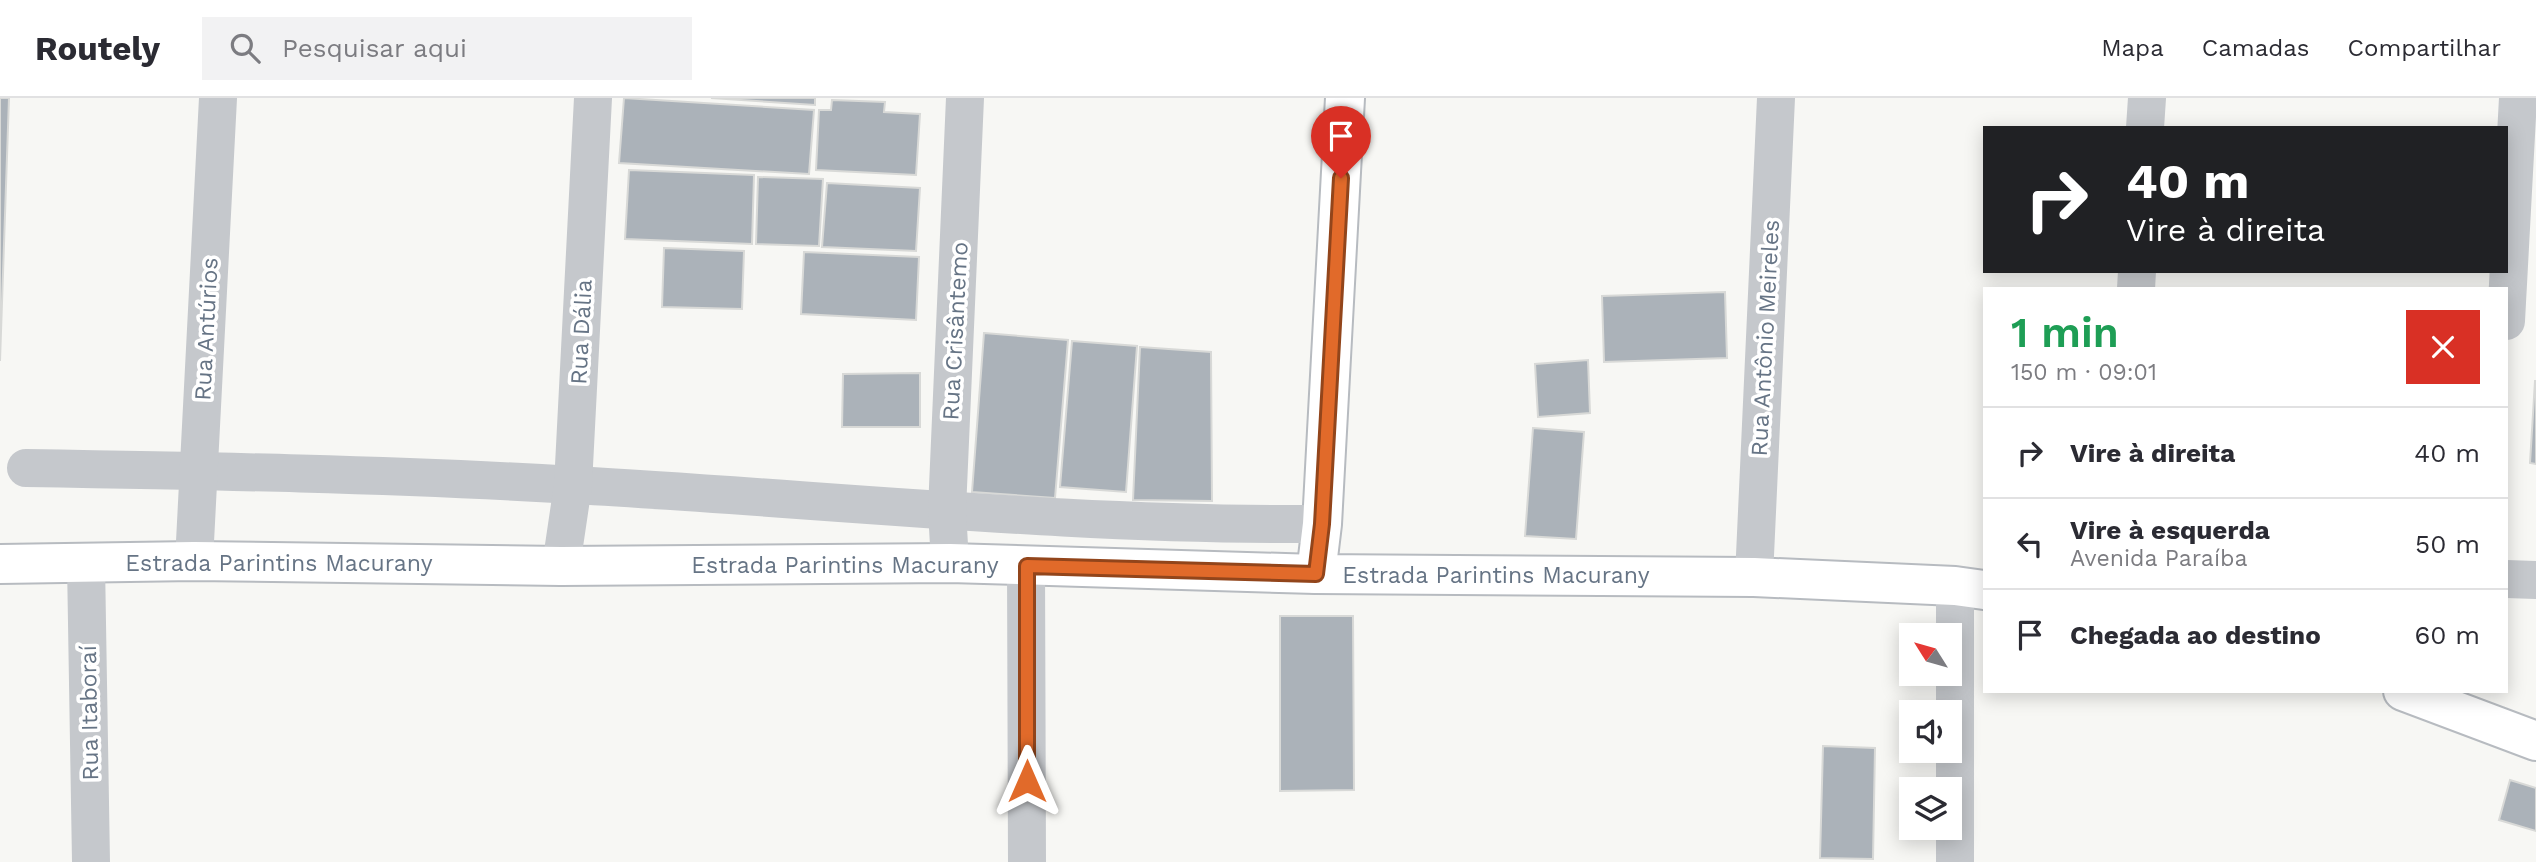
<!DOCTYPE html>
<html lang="pt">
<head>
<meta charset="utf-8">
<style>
	body { margin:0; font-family:"Work Sans",sans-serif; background:#f2f2f3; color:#2b2b33; height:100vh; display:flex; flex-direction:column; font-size:26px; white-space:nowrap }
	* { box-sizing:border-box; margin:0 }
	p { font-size:23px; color:#7c7c81 }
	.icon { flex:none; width:38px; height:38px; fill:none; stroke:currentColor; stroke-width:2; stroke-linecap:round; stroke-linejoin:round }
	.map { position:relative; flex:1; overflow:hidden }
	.panel { position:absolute; left:1983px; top:189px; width:525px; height:406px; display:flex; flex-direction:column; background:#fff; border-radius:0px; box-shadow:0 4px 18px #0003 }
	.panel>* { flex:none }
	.guide { position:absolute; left:1983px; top:28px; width:525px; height:147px; border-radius:0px; box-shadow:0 4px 18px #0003; background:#202124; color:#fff; overflow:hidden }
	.needle { width:46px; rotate:307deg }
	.buttons { position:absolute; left:1899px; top:525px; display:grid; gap:14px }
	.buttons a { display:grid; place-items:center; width:63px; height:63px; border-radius:0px; background:#fff; box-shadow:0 4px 18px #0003; font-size:35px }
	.pin { position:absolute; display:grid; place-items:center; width:60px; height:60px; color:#fff; margin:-72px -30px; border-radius:50% 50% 50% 0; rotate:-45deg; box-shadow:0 0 7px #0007 }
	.pin .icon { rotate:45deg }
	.me { position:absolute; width:77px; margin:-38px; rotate:0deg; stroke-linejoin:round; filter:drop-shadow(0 0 5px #0008) }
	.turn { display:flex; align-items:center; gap:24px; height:147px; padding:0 28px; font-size:32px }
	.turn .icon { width:91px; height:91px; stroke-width:2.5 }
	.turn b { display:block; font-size:49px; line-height:60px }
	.round { display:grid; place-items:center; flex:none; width:74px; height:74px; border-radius:0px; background:#f2f2f3 }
	.head { display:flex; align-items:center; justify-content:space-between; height:119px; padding:0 28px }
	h1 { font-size:42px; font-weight:600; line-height:52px; color:#1e9e55 }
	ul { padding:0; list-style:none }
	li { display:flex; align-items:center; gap:21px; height:91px; padding:0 28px; border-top:2px solid #e1e1e2 }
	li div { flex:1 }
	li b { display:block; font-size:26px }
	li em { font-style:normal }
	header { display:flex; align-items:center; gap:42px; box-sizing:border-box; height:98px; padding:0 35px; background:#fff; border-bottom:2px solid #e1e1e2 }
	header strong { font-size:33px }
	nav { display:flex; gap:38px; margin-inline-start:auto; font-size:24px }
	.search { width:490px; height:63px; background:#f2f2f3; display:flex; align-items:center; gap:18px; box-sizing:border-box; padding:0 24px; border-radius:0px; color:#7c7c81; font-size:26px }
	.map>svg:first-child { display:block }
</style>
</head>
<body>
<header>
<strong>Routely</strong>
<div class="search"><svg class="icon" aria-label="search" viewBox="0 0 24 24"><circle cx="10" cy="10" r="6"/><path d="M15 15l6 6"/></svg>Pesquisar aqui</div>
<nav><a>Mapa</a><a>Camadas</a><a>Compartilhar</a></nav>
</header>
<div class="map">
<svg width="2536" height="764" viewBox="0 0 2536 764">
	<rect width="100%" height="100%" fill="#f7f7f4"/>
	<g fill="#abb2b9" stroke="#d8d9d7" stroke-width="2">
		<polygon points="0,0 9,0 0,263"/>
		<polygon points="624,0 814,12 809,76 619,65"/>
		<polygon points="711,0 815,0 815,7"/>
		<polygon points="832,2 885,4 884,14 920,16 916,77 816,72 819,12 831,12"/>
		<polygon points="629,72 754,77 752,146 625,141"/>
		<polygon points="758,79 823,81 819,148 756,146"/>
		<polygon points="827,85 920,90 916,153 822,149"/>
		<polygon points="664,150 744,153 742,211 662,209"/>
		<polygon points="804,154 919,159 916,222 801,216"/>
		<polygon points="1725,194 1727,260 1604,264 1602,198"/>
		<polygon points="984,235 1068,242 1055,400 972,394"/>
		<polygon points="1072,243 1137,248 1126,394 1060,389"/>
		<polygon points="1140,249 1211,254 1212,403 1133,402"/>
		<polygon points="1588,262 1590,315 1538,319 1535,266"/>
		<polygon points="920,275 920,329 842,329 843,276"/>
		<polygon points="2535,283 2536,283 2536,366 2530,365"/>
		<polygon points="1533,330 1584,334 1576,441 1525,438"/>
		<polygon points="1280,518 1353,518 1354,692 1280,693"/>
		<polygon points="1823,648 1875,650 1873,761 1820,760"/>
		<polygon points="2510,682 2536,690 2536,733 2499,722"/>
	</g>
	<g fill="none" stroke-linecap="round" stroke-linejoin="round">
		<defs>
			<g id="secondary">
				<polyline points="0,466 194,463 561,468 950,465 1316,476 1754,479 1955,488 1984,492"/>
				<polyline points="1316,476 1322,426 1345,0"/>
				<polyline points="2403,593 2536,643"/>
			</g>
		</defs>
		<use href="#secondary" stroke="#b7bbc0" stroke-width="42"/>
		<g stroke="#c5c8cc" stroke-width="38">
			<polyline points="2145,30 2147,0"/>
			<polyline points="2136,191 2137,173"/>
			<polyline points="2506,223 2518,0"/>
			<path d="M 26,370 C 209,373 392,376 574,387 C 823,401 1072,428 1322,426"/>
			<polyline points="194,463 218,0"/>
			<polyline points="86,465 91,764"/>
			<polyline points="950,465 947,412 965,0"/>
			<polyline points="561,468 573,387 593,0"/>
			<polyline points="1026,468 1027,764"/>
			<polyline points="1754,479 1776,0"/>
			<polyline points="2506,481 2536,482"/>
			<polyline points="1955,488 1955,764"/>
		</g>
		<use href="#secondary" stroke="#fff" stroke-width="38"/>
	</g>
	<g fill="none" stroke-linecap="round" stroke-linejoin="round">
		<defs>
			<polyline id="route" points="1027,683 1027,468 1316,476 1322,426 1341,80"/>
		</defs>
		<use href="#route" stroke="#92451b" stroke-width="18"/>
		<use href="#route" stroke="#e16a2a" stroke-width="12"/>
	</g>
	<g text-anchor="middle" stroke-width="7" stroke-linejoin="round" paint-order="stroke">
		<g font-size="23" fill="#667485" stroke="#fff">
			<text transform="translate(206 231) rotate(-87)" y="8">Rua Antúrios</text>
			<text transform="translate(955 233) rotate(-87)" y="8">Rua Crisântemo</text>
			<text transform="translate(581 234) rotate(-87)" y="8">Rua Dália</text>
			<text transform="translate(1765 240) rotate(-87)" y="8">Rua Antônio Meireles</text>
			<text x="279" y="473">Estrada Parintins Macurany</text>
			<text x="845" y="475">Estrada Parintins Macurany</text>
			<text x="1496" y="485">Estrada Parintins Macurany</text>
			<text transform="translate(89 615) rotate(-91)" y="8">Rua Itaboraí</text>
		</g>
	</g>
</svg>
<div class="buttons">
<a><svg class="needle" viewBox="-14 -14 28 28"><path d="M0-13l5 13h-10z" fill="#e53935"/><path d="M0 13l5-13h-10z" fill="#7c7c81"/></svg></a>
<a><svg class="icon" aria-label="sound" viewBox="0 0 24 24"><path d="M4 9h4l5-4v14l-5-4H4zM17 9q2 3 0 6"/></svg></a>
<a><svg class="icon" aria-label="layers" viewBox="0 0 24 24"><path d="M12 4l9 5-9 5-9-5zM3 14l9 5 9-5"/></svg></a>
</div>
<div class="pin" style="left:1341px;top:80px;background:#d93025"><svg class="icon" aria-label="arrive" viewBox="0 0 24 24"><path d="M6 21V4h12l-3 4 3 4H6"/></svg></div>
<svg class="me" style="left:1027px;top:683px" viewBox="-20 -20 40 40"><path d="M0-17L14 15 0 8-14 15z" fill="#e16a2a" stroke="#fff" stroke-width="4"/></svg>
<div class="guide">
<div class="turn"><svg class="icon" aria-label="right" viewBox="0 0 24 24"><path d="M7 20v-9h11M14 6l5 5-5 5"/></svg><div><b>40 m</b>Vire à direita</div></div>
</div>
<section class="panel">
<div class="head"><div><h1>1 min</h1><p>150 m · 09:01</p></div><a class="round" style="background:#d93025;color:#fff"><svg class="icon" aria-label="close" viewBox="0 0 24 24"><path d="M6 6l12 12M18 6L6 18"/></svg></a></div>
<ul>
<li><svg class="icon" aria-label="right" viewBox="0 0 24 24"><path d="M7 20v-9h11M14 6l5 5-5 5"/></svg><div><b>Vire à direita</b></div><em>40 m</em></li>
<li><svg class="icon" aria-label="left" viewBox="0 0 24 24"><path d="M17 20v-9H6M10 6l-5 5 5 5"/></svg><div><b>Vire à esquerda</b><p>Avenida Paraíba</p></div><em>50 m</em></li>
<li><svg class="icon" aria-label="arrive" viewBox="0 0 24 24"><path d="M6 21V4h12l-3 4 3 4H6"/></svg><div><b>Chegada ao destino</b></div><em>60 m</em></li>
</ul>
</section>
</div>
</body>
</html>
